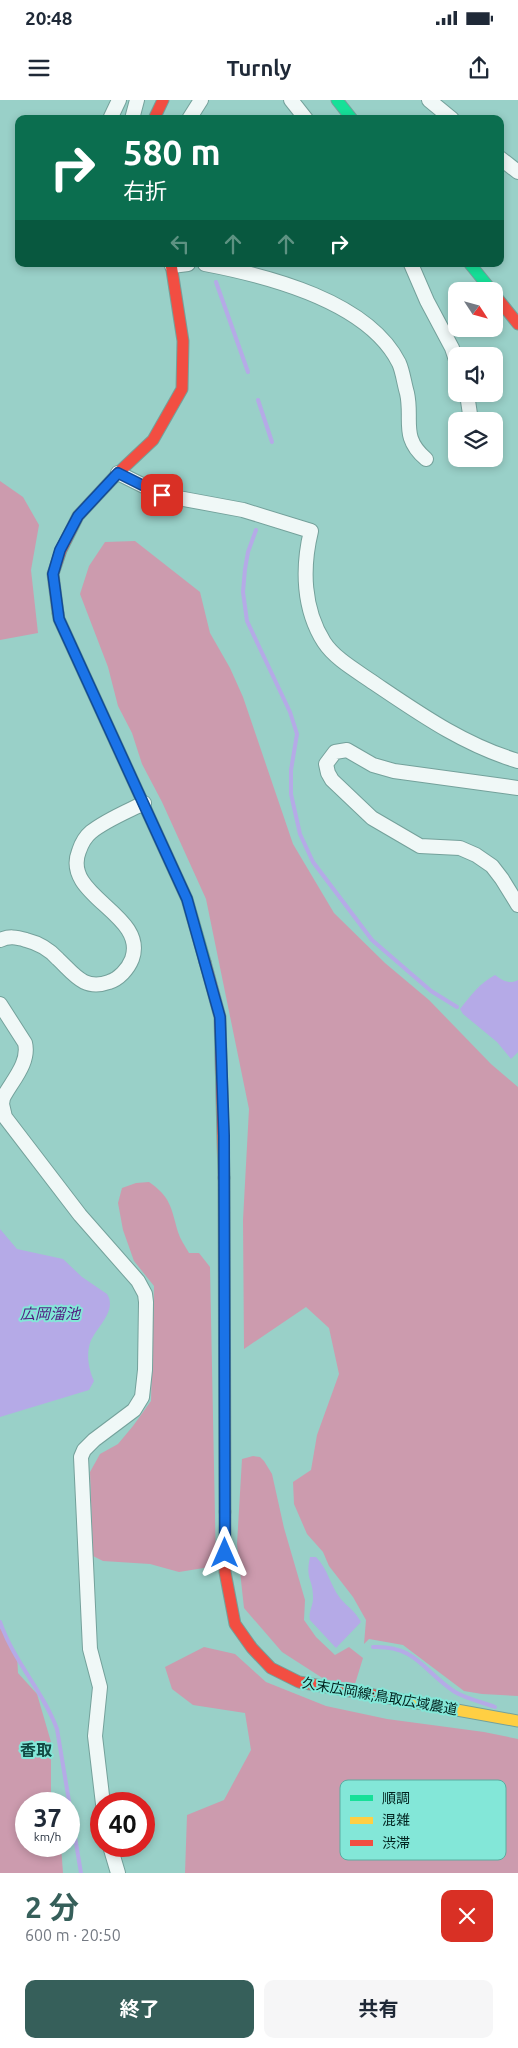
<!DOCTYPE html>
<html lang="ja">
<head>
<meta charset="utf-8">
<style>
	body { margin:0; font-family:Ubuntu,"Noto Sans JP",sans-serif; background:#f6f6f7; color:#1f2937; height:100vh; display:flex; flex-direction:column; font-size:19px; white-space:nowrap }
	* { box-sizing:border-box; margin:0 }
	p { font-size:16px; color:#747a83 }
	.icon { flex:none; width:28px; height:28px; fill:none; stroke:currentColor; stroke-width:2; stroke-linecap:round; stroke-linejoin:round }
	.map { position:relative; height:1773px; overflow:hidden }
	.drawer { display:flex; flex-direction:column; background:#fff; flex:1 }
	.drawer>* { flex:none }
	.top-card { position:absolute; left:15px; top:15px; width:489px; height:152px; border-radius:10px; box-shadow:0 2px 8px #0003; background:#0b6e4f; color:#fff; overflow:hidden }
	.needle { width:32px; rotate:126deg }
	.buttons { position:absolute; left:448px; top:182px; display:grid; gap:10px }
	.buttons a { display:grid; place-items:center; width:55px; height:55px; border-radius:10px; background:#fff; box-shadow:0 2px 8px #0003; font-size:25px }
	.speed { position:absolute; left:15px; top:1692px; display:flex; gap:10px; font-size:25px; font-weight:700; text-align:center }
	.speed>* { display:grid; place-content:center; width:65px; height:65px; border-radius:50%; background:#fff; box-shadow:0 2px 8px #0003; line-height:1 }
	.speed small { font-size:12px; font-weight:400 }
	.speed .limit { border:8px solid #d22; background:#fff; color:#111 }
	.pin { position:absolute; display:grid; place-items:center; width:42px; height:42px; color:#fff; margin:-21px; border-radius:10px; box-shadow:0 2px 8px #0006 }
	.me { position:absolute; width:55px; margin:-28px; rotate:0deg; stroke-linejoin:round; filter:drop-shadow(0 0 4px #0008) }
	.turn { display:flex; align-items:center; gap:18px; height:105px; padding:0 25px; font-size:22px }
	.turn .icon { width:65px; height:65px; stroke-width:2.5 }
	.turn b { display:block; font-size:35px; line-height:42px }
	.lanes { display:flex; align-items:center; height:48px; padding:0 25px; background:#0003; justify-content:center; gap:25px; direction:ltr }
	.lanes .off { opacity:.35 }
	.round { display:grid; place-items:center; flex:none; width:52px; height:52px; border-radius:10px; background:#f6f6f7 }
	.headline { display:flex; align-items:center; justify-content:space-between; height:85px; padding:0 25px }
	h1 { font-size:30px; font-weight:700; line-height:38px; color:#365f5a }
	.action { display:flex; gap:10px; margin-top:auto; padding:10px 25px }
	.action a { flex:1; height:58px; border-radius:10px; background:#365f5a; color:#fff; font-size:20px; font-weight:700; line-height:58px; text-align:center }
	.action a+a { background:#f6f6f7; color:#1f2937 }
	.status { display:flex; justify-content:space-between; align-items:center; height:35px; padding:0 25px; background:#fff; direction:ltr }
	.status svg { height:14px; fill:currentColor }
	header { display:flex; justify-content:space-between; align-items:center; height:65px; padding:0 25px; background:#fff; font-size:22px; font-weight:700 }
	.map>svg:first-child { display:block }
</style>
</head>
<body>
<div class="status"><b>20:48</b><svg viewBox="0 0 49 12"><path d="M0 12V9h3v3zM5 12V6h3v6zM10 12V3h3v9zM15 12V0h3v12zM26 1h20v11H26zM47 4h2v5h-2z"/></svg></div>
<header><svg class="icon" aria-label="menu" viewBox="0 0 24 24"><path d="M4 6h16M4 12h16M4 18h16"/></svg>Turnly<svg class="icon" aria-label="share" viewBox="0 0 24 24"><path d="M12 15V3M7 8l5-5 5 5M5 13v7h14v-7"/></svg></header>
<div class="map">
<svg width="518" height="1773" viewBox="0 0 518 1773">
	<rect width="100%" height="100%" fill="#99d0c8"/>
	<g fill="#cc9bae">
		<polygon points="0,381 23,397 39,425 31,470 38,533 0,540"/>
		<polygon points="135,441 200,492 210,533 230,568 243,597 293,744 334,813 385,863 429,900 491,964 518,987 518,1596 482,1594 464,1591 403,1545 369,1539 364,1544 366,1520 353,1497 329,1466 323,1452 307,1434 294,1404 293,1382 311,1370 317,1335 339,1274 329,1228 306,1207 244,1249 243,1120 249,1009 206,799 162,702 142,664 132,633 118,606 108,567 80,494 89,466 105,442"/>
		<path d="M 149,1082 C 171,1097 171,1108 178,1132 C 180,1139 185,1146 189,1153 L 199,1153 L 210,1167 L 216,1466 L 179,1472 L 150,1464 L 103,1461 L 93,1456 L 90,1372 L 100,1354 L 118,1344 L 133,1326 L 151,1301 L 154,1186 L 134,1161 L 123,1130 L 118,1103 L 122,1088 L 136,1083 Z"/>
		<polygon points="253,1356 260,1357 264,1361 272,1374 284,1428 305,1500 304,1520 316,1537 335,1555 349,1547 363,1558 355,1584 324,1579 282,1552 244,1508 237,1444 242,1359"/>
		<polygon points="0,1528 17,1555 18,1573 37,1594 51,1642 51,1704 26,1704 26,1746 61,1746 63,1773 0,1773"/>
		<polygon points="204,1547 235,1554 266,1582 326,1606 387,1619 484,1632 518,1639 518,1773 185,1773 187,1715 224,1700 251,1650 245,1613 193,1605 172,1589 165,1567"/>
	</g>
	<g fill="#b5aae7">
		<path d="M 495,875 C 502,880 509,885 518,880 L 518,952 L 511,959 L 497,942 L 463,914 L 460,909 C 471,895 480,883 495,875 Z"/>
		<path d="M 0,1129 L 17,1149 L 63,1159 L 82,1177 L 107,1194 C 118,1211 95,1228 90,1243 C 86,1256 89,1270 94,1281 L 89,1290 L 0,1317 Z"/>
		<path d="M 310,1457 L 316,1457 C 328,1469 330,1485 340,1498 C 349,1509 353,1508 361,1522 L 336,1548 L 310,1520 C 308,1511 314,1505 313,1496 C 313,1479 305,1479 310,1457 Z"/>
	</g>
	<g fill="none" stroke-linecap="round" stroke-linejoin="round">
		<g stroke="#b5aae7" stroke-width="4">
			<polyline points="216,182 248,272"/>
			<polyline points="258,300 272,342"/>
			<polyline points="256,430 248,452 245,469 243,492 247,521 290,612 297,634 291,670 291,694 300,734 313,762 372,840 431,891 457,907"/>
			<path d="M 0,1522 C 14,1562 43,1591 57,1629 L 81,1773"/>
			<path d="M 373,1547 C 416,1545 423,1571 455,1592 C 467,1599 482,1602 495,1607"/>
		</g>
		<defs>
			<g id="street">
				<polyline points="291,0 306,19"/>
				<polyline points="429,0 452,19"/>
				<polyline points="110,19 119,0"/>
				<polyline points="132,19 137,0"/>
				<polyline points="189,19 201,0"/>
				<polyline points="500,58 518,72"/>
				<path d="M 205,164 C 268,176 368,201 399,263 C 403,272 404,283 407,293 C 413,320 400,337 426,359"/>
				<polyline points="411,164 427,201 452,248 456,260"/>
				<polyline points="172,166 188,164"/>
				<polyline points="467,294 471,321"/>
				<path d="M 118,373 L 162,395 L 243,410 L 311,431 C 302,468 303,509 324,542 C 335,559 357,571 374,583 C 420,614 464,645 518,661"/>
				<polyline points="518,688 394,671 373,665 347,650 335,652 326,664 328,673 332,680 372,718 420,746 460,748 476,755 492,766 502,779 518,805"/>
				<path d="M 0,840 C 9,836 16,837 26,840 C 38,843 50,850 58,859 C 74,874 84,891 109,882 C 119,879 128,869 132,859 C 148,814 61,796 79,751 C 81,745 85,737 91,732 C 106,720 126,712 144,703"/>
				<path d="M 0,904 L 25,943 C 30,963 11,982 3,998 L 2,1004 L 5,1017 L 80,1115 L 138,1181 L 145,1194 L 146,1202 L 145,1270 L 142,1297 L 134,1310 L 94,1340 L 84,1350 L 81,1357 L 90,1549 L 100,1587 L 95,1636 L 103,1704"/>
				<polyline points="110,1746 118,1773"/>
			</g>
			<g id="fast">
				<polyline points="337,0 352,19"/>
				<polyline points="470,164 492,191"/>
				<polyline points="58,513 59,519 187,799 205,862"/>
			</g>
			<g id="slow">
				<polyline points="224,1078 225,1412"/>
				<polyline points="396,1599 518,1621"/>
			</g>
			<g id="jam">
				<polyline points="154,19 163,0"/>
				<polyline points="494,194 518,224"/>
				<polyline points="58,513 53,474 61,450 78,416 118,373 153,340 182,289 183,241 171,164"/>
				<polyline points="205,862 220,917 224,1078"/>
				<polyline points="225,1412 225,1472 235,1524 252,1548 271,1568 299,1582 396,1599"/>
			</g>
		</defs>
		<use href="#street" stroke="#74a19b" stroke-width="16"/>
		<use href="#fast" stroke="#74a19b" stroke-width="13"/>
		<use href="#slow" stroke="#74a19b" stroke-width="13"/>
		<use href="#jam" stroke="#74a19b" stroke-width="13"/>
		<use href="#street" stroke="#f0f8f7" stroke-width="14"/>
		<use href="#fast" stroke="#16e098" stroke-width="11"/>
		<use href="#slow" stroke="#ffcf43" stroke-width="11"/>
		<use href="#jam" stroke="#f24e42" stroke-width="11"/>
	</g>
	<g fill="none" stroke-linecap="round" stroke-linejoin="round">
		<defs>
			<polyline id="route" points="162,395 118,373 78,416 60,450 53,474 59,519 187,799 220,917 224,1036 225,1453"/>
		</defs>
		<use href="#route" stroke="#114b97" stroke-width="12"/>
		<use href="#route" stroke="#1a73e8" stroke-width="9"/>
	</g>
	<g text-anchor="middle" stroke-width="4" stroke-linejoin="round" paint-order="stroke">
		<g font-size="14" fill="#01221e" stroke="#83e7d8">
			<text transform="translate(380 1596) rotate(10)" y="5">久末広岡線;鳥取広域農道</text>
		</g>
		<g font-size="15" font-style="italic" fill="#501b7f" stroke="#83e7d8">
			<text x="50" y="1219">広岡溜池</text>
		</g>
		<g font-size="16" font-weight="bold" fill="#114943" stroke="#83e7d8">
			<text x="36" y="1656">香取</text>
		</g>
	</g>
	<rect x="340" y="1680" width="166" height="80" rx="8" fill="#83e7d8" stroke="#5caca0" stroke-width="1"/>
	<rect x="350" y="1695" width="23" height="6" fill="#16e098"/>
	<rect x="350" y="1717" width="23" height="7" fill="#ffcf43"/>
	<rect x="350" y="1740" width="23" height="6" fill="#f24e42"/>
	<g font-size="14" fill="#01221e">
		<text x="382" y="1703">順調</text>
		<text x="382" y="1725">混雑</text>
		<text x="382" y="1748">渋滞</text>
	</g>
</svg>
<div class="buttons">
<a><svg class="needle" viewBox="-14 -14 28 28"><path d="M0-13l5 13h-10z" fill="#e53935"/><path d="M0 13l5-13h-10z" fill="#747a83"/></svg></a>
<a><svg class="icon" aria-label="sound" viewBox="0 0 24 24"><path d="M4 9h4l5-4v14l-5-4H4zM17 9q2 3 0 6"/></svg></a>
<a><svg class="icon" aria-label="layers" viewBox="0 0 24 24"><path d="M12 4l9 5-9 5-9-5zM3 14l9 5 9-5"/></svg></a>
</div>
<div class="speed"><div>37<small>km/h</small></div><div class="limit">40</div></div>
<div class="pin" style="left:162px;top:395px;background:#d93025"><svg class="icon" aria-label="arrive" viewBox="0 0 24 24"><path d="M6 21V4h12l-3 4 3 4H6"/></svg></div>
<svg class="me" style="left:225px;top:1453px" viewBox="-20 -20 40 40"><path d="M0-17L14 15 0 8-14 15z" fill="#1a73e8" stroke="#fff" stroke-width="4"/></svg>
<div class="top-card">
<div class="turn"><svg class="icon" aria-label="right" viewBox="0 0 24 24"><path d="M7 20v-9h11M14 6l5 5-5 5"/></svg><div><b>580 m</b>右折</div></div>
<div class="lanes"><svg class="icon off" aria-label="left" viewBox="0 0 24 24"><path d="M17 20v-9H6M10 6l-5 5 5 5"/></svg><svg class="icon off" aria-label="ahead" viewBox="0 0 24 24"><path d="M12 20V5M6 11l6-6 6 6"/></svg><svg class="icon off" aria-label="ahead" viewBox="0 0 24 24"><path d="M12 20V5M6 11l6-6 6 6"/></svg><svg class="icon" aria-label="right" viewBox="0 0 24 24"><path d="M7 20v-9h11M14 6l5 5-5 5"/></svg></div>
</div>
</div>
<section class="drawer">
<div class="headline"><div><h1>2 分</h1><p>600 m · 20:50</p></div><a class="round" style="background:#d93025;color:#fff"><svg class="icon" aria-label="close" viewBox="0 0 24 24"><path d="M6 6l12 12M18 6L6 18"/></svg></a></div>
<div class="action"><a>終了</a><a>共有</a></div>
</section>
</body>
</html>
